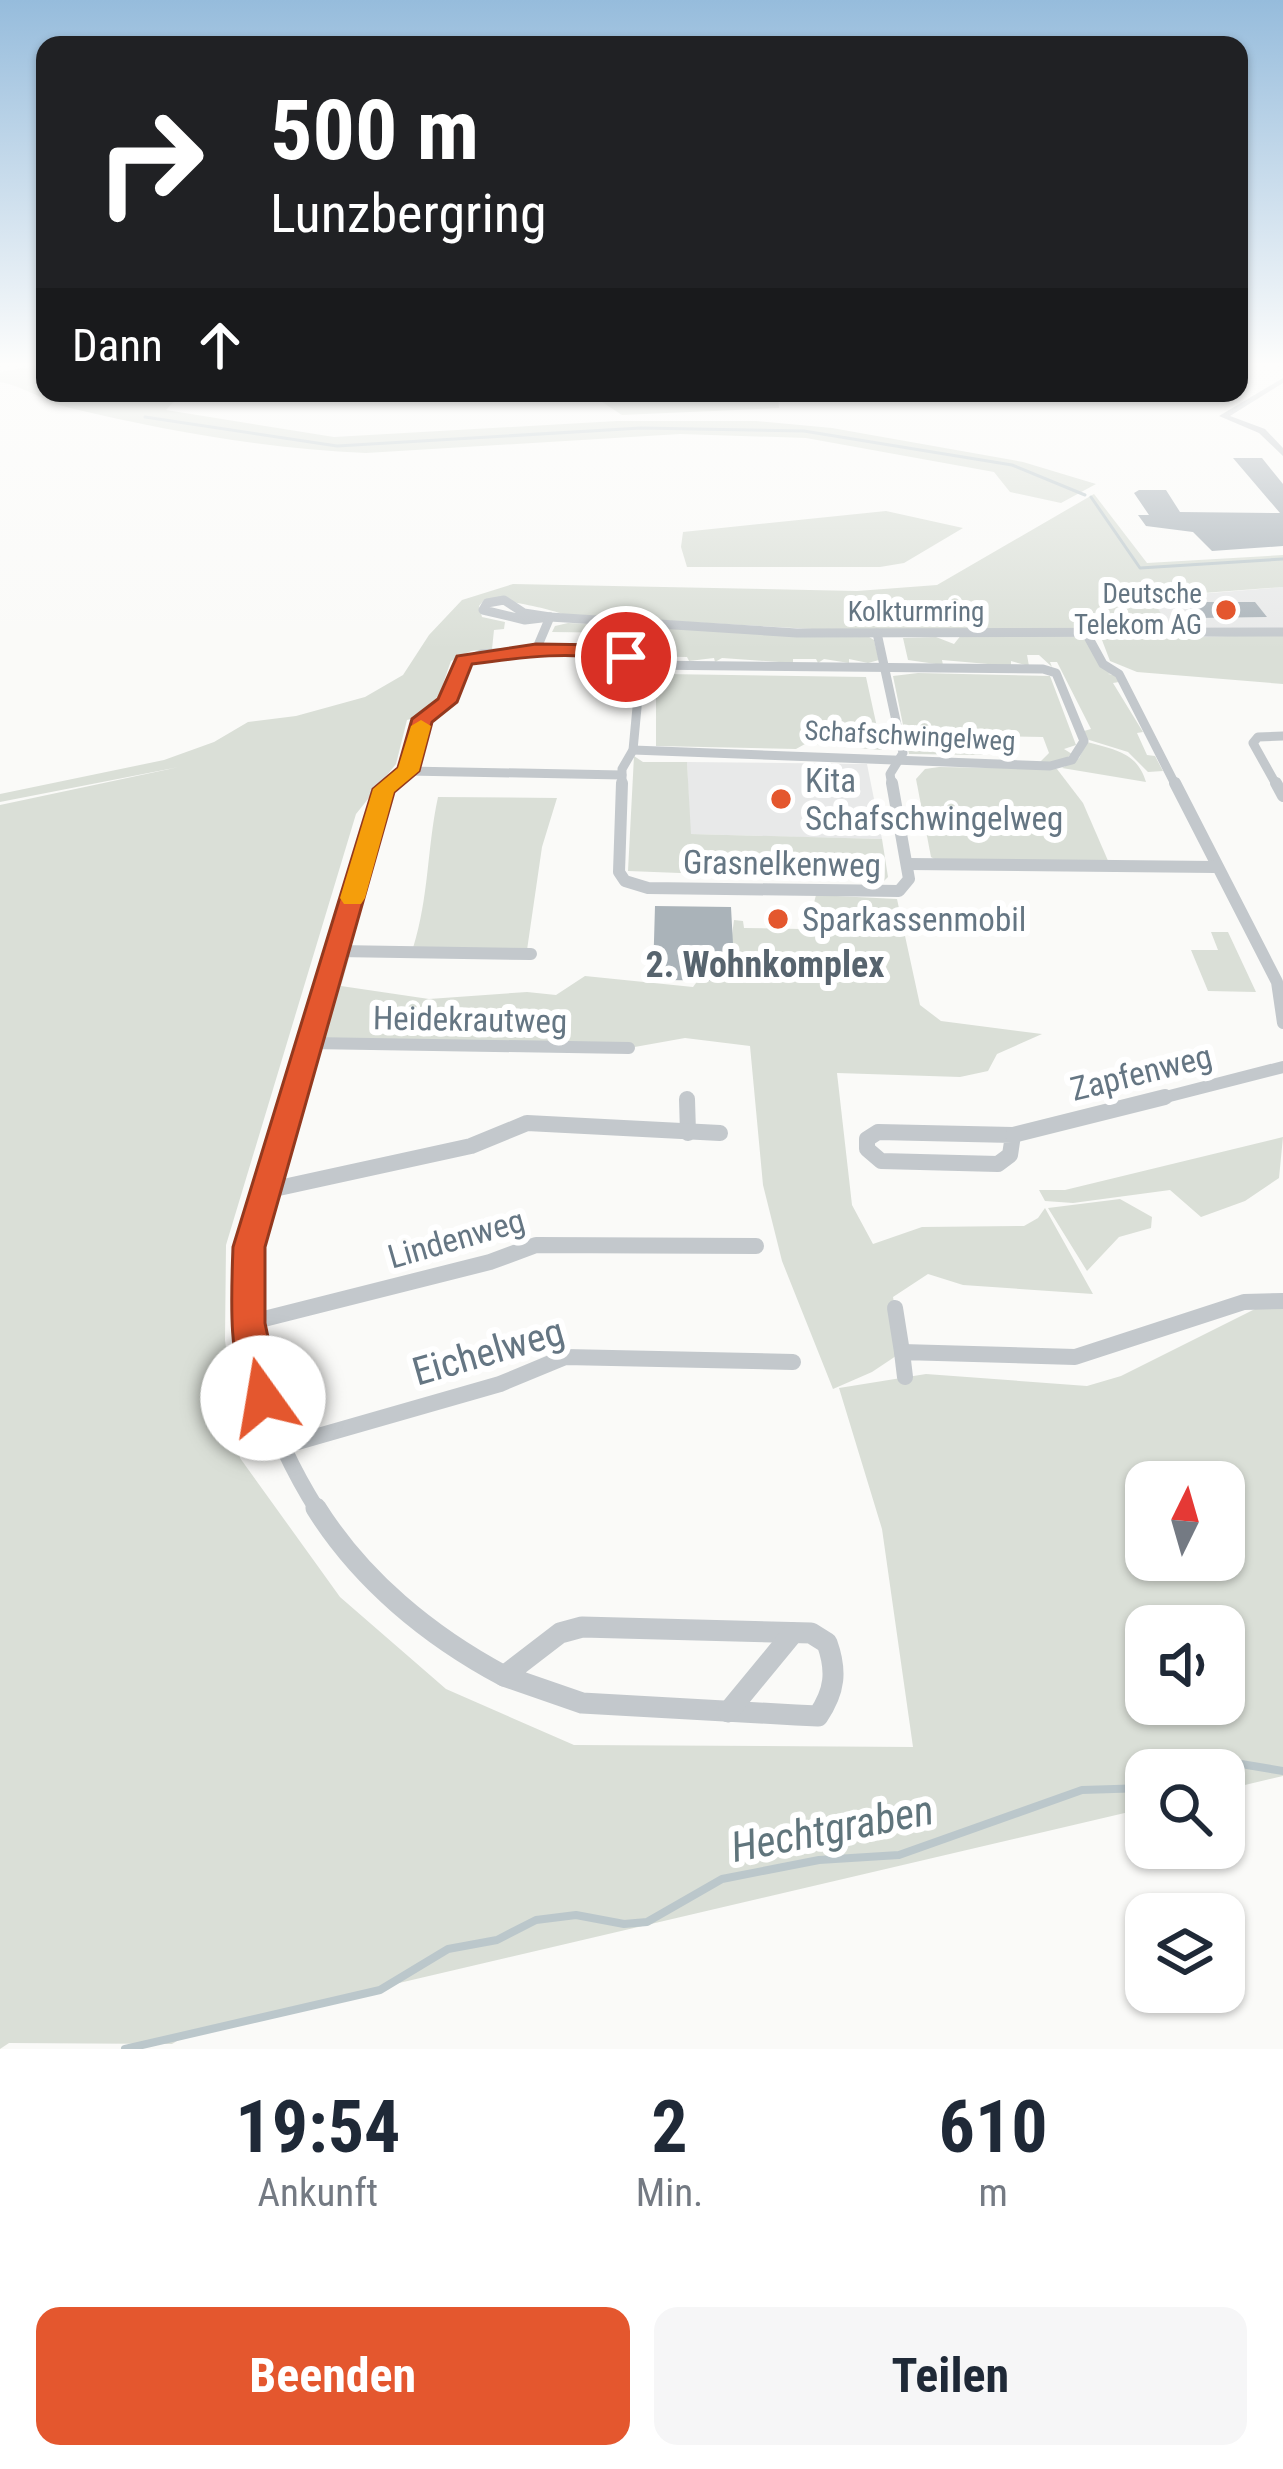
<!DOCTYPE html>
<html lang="de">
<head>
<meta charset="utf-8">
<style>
	body { margin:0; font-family:"Roboto Condensed",sans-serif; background:#f6f6f7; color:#1f2937; height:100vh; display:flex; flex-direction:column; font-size:45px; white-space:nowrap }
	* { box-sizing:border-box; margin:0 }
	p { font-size:39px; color:#747a83 }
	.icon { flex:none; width:66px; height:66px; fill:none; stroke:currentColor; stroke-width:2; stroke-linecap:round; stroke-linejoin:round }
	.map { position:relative; height:2049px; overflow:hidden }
	.side { display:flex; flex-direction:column; background:#fff; flex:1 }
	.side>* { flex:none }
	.top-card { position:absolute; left:36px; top:36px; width:1212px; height:366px; border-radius:24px; box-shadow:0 3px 9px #0004; background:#202124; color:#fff; overflow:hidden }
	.needle { width:78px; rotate:5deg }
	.buttons { position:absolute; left:1125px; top:1461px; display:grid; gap:24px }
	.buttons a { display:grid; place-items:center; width:120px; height:120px; border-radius:24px; background:#fff; box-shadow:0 3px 9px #0004; font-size:60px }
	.pin { position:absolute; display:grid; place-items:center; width:102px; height:102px; color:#fff; margin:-51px; border:6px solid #fff; border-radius:50%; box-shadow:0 3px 12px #0007 }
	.me { position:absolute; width:132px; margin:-66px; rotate:347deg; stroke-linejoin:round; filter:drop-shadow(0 0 9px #0008) }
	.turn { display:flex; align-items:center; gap:42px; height:252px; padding:0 36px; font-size:54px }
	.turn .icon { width:156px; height:156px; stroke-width:2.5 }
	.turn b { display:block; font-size:84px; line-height:102px }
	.then { display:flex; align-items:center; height:114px; padding:0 36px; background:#0003; gap:24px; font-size:45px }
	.eta { display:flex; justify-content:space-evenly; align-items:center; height:204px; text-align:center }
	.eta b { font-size:72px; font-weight:700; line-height:84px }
	.action { display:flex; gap:24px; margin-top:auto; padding:24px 36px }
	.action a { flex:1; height:138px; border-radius:24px; background:#e4572e; color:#fff; font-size:48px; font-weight:700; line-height:138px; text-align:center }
	.action a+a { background:#f6f6f7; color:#1f2937 }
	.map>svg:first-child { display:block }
</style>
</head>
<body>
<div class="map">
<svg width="1283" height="2049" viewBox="0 0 1283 2049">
	<rect width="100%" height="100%" fill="#fafaf8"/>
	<g fill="#e8e9e9">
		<polygon points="1283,587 1283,632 1172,632 1150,598"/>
		<polygon points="687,762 867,764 882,839 690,834"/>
	</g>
	<g fill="#dadfd7" fill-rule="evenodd">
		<path d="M 45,364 L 45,393 L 182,393 L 166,410 L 334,437 L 617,421 L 756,421 L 832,428 L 1023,462 L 1096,484 L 1061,503 L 1010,492 L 994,472 L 806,438 L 680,434 L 366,453 C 267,449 166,431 70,408 C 45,402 24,386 0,382 L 0,372 Z"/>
		<polygon points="618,393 778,393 779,408 622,415 602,402"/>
		<path d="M 1094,494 L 1147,563 L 1283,555 L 1283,587 L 1151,597 L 1169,627 L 1149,629 L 830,630 L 565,615 C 551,609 500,598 484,600 L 479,606 L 482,617 L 505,622 L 504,629 L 494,630 L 492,649 L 471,651 L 451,661 C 440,690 439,713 407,720 L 396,764 L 356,814 L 226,1245 L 225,1340 L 240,1458 L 340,1597 L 446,1689 L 574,1745 L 913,1747 L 882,1529 L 839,1388 L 926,1374 L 1087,1386 L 1121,1376 L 1257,1308 L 1283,1307 L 1283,1776 L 1224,1790 L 1224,1770 L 1146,1770 L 1146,1808 L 194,2031 L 172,2044 L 9,2043 L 0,2049 L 0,805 L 179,767 L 0,802 L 0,794 L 164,760 L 214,742 L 248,722 L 296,716 L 365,697 L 403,675 L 429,635 L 462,600 L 513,584 L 857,591 L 937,585 ZM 1146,1482 L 1224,1482 L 1224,1560 L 1146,1560 ZM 1146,1626 L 1224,1626 L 1224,1704 L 1146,1704 Z"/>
		<polygon points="886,511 963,528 904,563 880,567 687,567 681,547 683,532"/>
		<path d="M 568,623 L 866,635 L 874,640 L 879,660 L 868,663 L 849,659 L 849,663 L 824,659 L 818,663 L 816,659 L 793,659 L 793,663 L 722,658 L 715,662 L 714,658 L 689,661 L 687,657 C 640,657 599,649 549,647 L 546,644 L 629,645 L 629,633 L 552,632 L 555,626 Z"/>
		<polygon points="962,634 1084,637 1113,673 1108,674 1115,675 1119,682 1113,683 1143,732 1137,733 1147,755 1155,756 1163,771 1148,772 1128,752 1086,739 1084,731 1091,729 1057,662 1050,662 1052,667 1039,655 1027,655 1029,666 1011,661 1011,666 942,660 943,665 908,660 903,638 936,637 954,644"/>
		<polygon points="1283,634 1283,684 1137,672 1110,661 1102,640 1113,635 1141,639"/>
		<polygon points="918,673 1050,676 1076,745 1064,749 1072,754 1060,762 1040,762 1049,753 1043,737 978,736 983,755 909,754 893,676"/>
		<polygon points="664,674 866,677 882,750 805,744 796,749 656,746 656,685"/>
		<path d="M 1087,742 C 1115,750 1137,752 1146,782 L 1062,768 L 1079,758 Z"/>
		<polygon points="634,756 643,762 687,762 691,834 882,839 888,877 884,881 628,871"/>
		<polygon points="939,767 1057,769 1083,803 1109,863 936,860 931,857 916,779 925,769"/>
		<path d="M 438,797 L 557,798 L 542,847 L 527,950 L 413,948 C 429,897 427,848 438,797 Z"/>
		<polygon points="816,895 897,899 920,1005 941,1021 1042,1034 997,1054 988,1071 960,1077 837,1073 852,1205 873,1244 922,1227 1024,1226 1038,1218 1045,1208 1093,1294 963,1285 928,1274 893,1297 902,1352 872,1372 833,1389 782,1261 763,1185 750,1046 685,1038 629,1048 310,1043 337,951 351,951 341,986 429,999 527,992 556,995 585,976 693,987 732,935 734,920 743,921 744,928 800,929 808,926"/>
		<polygon points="1211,932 1228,932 1256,992 1208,991 1191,950 1218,950"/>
		<polygon points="1283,1137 1279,1178 1245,1201 1201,1217 1170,1190 1073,1203 1045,1201 1039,1190 1065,1190"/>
		<polygon points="1120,1199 1152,1217 1151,1228 1119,1237 1087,1271 1048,1208"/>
	</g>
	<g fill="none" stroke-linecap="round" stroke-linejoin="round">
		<g stroke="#bbc7cb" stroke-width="3">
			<polyline points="145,417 337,446 641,428 804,431 1012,465 1085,495"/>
			<polyline points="1091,497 1140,568 1283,559"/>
		</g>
		<g stroke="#bbc7cb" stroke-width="8">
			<polyline points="1207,1770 1235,1763 1283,1771"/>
			<polyline points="125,2049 380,1990 448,1949 497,1940 536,1920 576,1915 624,1924 647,1922 722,1879 819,1860 899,1855 1082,1790 1146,1788"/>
		</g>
	</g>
	<g fill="#aab3b9">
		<polygon points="1233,458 1262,458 1283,484 1283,546 1212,551 1193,532 1146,526 1138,515 1149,515 1134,493 1139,490 1166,490 1180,512 1280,513"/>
		<polygon points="1186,602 1255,602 1267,617 1197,618"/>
		<polygon points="655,906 731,907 735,981 666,980 667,976 653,975"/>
	</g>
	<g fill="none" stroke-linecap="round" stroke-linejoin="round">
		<g stroke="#c3c8cc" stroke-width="9">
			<polygon points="504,600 524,613 550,617 525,620 483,610 487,603"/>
			<polyline points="550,617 797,633 1283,632"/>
			<polyline points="877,633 903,753 890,774 892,786"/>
			<polyline points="1086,633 1103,664 1119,674 1176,786"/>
			<polyline points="536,650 615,652 641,665 1043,669 1056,673 1084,741 1072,760 1050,766 633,750"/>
			<polyline points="408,771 622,775"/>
			<polyline points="388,786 408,771 423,719 446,702 459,664 481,654 536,650 550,617"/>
			<polyline points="622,786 622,769 633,750 641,665"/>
			<polyline points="1277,786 1253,743 1258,737 1283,736"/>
		</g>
		<g stroke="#c3c8cc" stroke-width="12">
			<polyline points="622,783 619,872 625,881 648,888 899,891 909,879 892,783"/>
			<polyline points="1175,783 1277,982 1283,1023"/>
			<polyline points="1276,783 1283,796"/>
			<polyline points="908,864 1215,867"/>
			<polyline points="337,951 531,954"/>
			<polyline points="310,1043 629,1048"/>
			<polyline points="292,1100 384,789 392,783"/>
			<polyline points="1154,1100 1283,1067"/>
		</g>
		<g stroke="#c3c8cc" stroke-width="16">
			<path d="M 293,1097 C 279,1145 256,1197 249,1248 C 235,1340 270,1435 318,1511"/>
			<polyline points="687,1099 688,1133"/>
			<polygon points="878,1132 1013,1135 1010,1155 998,1164 881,1161 867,1149 867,1139"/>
			<polyline points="1013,1135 1165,1097"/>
			<polyline points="265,1191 471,1146 527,1123 720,1133"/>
			<polyline points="895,1308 902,1352"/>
			<polyline points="248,1323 490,1262 536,1245 756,1246"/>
			<polyline points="905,1377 902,1352 1075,1357 1244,1302 1283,1301"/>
			<polyline points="280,1447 500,1384 565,1357 793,1362"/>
		</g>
		<g stroke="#c3c8cc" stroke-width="21">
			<path d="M 316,1508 C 361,1580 429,1636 504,1676"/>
			<path d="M 582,1627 L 811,1633 L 827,1643 C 837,1671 835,1691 818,1716 L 796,1715 L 582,1703 L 504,1676 L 560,1633 Z"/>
			<polyline points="728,1712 793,1633"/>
		</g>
		<polygon fill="#c3c8cc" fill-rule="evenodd" points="1283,378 1283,383 1230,416 1265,429 1283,448 1283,456 1259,433 1219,416"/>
	</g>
	<linearGradient id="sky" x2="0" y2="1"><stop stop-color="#96bcdc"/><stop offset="0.56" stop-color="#fdfdfc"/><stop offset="1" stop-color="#fdfdfc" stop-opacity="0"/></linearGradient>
	<rect width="1283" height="650" fill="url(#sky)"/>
	<path fill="#e4572e" stroke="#94391e" stroke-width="3" d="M 536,644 L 605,645 L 636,657 L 626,662 C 575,650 523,657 472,664 L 457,702 L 432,722 L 419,771 L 394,792 L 265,1247 L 265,1323 L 281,1398 L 275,1410 L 263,1415 L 250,1410 C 228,1360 231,1301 233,1247 L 373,789 L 398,768 L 412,719 L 438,699 L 457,656 Z"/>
	<polygon fill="#f59e0b" points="421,720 431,726 419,771 394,792 365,898 361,904 344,904 340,898 373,789 398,768 411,726"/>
	<g fill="#e4572e" stroke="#fff" stroke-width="4.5">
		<circle cx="1226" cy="610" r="12"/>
		<circle cx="781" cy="799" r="12"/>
		<circle cx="778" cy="919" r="12"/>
	</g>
	<g text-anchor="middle" stroke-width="12" stroke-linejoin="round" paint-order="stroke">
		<g font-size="27" fill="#657683" stroke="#fff" text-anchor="end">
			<text x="1202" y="603">Deutsche<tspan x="1202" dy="31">Telekom AG</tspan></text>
		</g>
		<g font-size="27" fill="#657683" stroke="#fff">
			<text x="916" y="621">Kolkturmring</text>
			<text transform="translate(910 736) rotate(3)" y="9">Schafschwingelweg</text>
		</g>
		<g font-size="33" fill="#657683" stroke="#fff" text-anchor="start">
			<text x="805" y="792">Kita<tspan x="805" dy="38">Schafschwingelweg</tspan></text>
			<text x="802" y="931">Sparkassenmobil</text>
		</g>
		<g font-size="33" fill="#657683" stroke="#fff">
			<text transform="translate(782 863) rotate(1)" y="12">Grasnelkenweg</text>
			<text transform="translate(470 1019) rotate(1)" y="12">Heidekrautweg</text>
			<text transform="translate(1141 1072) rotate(-14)" y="12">Zapfenweg</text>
			<text transform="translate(456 1238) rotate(-16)" y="12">Lindenweg</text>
		</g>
		<g font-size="36" font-weight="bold" fill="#57646e" stroke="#fff">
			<text x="765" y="977">2. Wohnkomplex</text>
		</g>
		<g font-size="39" fill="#657683" stroke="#fff">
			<text transform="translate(488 1351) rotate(-16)" y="14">Eichelweg</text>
		</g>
		<g font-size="42" font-style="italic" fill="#60757c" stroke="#fff">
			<text transform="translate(832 1828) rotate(-11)" y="15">Hechtgraben</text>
		</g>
	</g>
</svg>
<div class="buttons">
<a><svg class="needle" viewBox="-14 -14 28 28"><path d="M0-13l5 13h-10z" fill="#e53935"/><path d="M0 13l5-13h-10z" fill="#747a83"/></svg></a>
<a><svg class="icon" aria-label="sound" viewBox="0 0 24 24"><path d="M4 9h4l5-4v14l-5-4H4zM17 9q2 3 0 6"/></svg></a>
<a><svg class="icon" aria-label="search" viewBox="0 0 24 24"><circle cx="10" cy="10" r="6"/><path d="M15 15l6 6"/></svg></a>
<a><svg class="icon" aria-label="layers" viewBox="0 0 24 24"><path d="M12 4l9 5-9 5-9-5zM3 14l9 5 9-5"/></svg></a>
</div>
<div class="pin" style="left:626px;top:657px;background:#d93025"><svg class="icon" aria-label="arrive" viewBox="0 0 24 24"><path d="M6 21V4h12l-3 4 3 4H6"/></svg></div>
<svg class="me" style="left:263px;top:1398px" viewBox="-20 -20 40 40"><circle r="19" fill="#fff"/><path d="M0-13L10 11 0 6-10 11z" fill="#e4572e"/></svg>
<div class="top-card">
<div class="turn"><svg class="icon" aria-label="right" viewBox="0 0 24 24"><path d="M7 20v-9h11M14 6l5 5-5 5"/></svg><div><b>500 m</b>Lunzbergring</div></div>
<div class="then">Dann<svg class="icon" aria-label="ahead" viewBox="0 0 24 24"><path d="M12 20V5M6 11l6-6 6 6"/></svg></div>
</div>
</div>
<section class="side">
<div class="eta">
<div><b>19:54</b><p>Ankunft</p></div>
<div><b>2</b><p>Min.</p></div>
<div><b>610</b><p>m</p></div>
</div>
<div class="action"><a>Beenden</a><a>Teilen</a></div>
</section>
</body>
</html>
